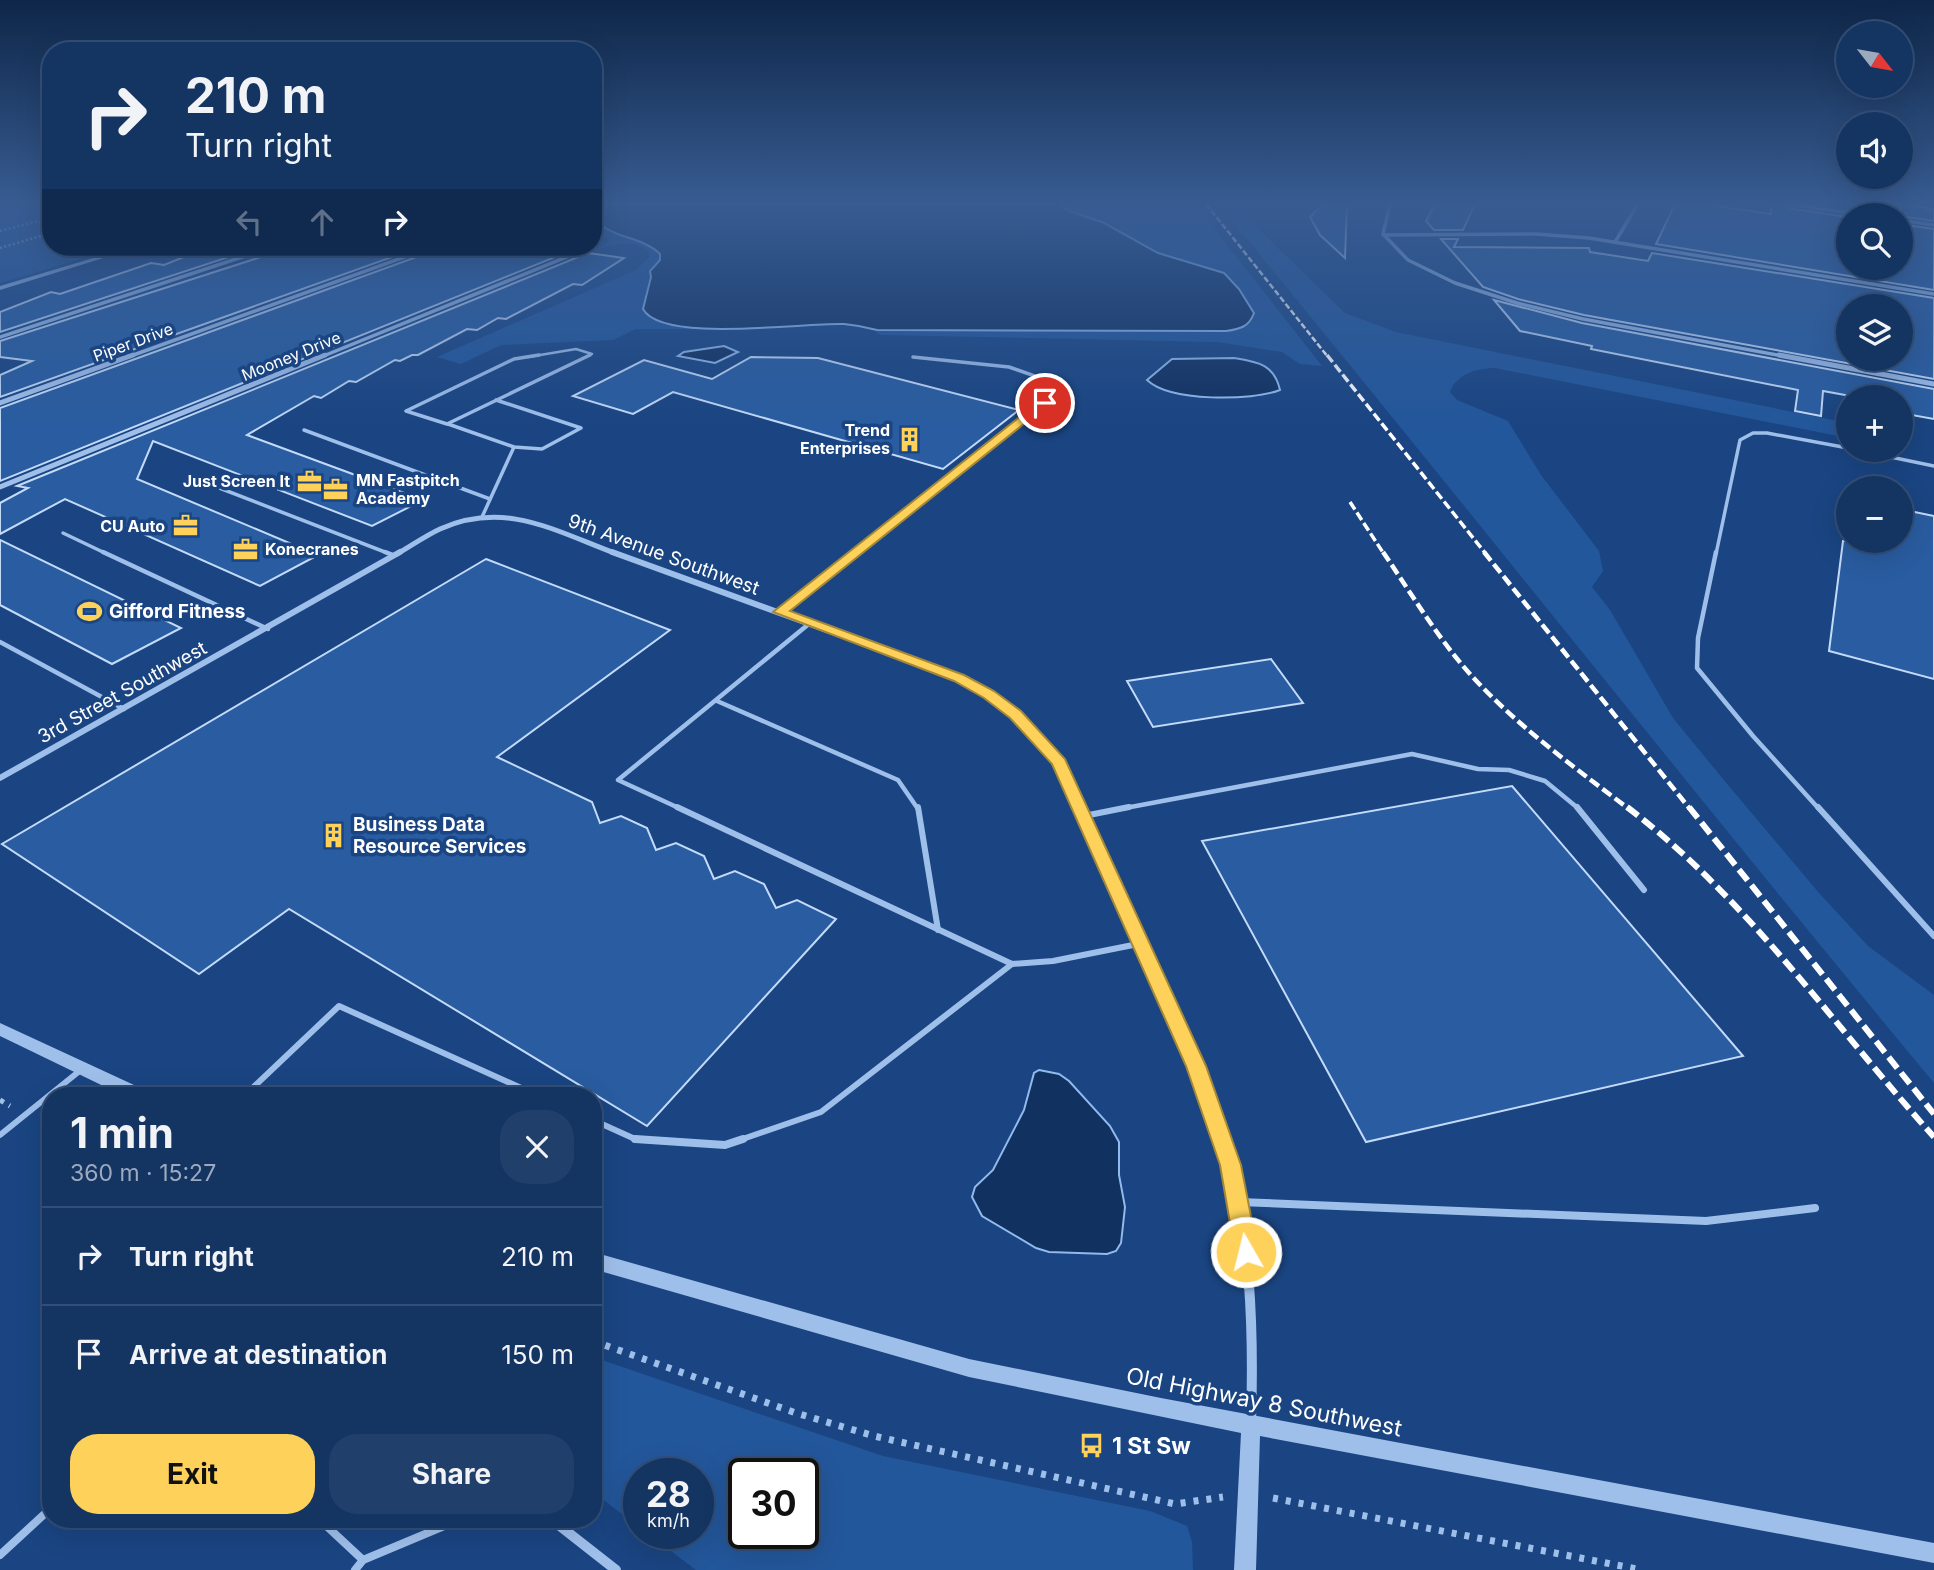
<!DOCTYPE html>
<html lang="en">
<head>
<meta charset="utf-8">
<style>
	body { margin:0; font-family:Inter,sans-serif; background:#213f6b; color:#f1f3f6; height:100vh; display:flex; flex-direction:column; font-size:26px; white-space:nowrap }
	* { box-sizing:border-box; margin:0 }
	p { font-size:23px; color:#9daabe }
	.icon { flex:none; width:38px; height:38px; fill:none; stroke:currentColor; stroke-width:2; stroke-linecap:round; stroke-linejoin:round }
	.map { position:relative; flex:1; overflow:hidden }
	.sheet { position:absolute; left:42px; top:1087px; width:560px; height:441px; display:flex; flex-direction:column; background:#143462; border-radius:28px; box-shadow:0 7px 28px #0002,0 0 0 2px #334f77 }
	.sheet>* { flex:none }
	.hud { position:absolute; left:42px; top:42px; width:560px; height:214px; border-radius:28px; box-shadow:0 7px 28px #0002,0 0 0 2px #334f77; background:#143462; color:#f1f3f6; overflow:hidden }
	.needle { width:46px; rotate:121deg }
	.controls { position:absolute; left:1836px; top:21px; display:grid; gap:14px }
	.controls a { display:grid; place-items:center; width:77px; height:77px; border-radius:50%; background:#143462; box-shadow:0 7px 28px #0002,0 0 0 2px #334f77; font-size:35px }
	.speed { position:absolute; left:623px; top:1458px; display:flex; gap:14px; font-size:35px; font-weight:700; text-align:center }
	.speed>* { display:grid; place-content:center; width:91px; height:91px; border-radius:50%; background:#143462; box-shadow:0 7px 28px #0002,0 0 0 2px #334f77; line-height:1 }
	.speed small { font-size:18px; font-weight:400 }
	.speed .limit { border:4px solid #111; border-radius:10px; background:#fff; color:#111 }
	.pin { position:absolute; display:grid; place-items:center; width:60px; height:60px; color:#fff; margin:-30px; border:4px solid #fff; border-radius:50%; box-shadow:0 2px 7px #0007 }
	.me { position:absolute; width:77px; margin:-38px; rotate:352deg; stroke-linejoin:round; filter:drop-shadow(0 0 5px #0008) }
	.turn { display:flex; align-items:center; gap:24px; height:147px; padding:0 28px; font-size:32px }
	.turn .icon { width:91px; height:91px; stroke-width:2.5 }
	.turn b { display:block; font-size:49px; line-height:60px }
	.lanes { display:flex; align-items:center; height:66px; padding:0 28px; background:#0003; justify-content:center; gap:35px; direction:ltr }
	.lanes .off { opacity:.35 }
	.round { display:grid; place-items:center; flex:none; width:74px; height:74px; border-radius:28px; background:#213f6b }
	.overview { display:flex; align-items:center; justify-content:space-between; height:119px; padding:0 28px }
	h1 { font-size:42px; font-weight:700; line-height:52px }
	.action { display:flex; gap:14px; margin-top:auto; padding:14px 28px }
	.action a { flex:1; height:80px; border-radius:28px; background:#fdd15a; color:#111; font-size:28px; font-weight:700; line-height:80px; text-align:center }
	.action a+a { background:#213f6b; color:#f1f3f6 }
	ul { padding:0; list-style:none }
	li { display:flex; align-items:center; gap:21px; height:98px; padding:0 28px; border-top:2px solid #334f77 }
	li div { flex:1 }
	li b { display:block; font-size:26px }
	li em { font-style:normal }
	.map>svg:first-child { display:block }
</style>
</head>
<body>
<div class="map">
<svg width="1934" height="1570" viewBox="0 0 1934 1570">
	<rect width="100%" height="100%" fill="#1a4582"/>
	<g fill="#23579b" fill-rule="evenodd">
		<polygon points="0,204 51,204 51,247 121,247 0,283"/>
		<polygon points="1060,204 1195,204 1322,366 1300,364 1282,352 1217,342 881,335 877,333 876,330 1226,331 1250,304 1224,273 1158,253 1102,222 1069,211"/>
		<path d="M 593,217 L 596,222 L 651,245 L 660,254 L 660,260 L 652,266 L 643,309 L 663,323 L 697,329 L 636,329 L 613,340 L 501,345 L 461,364 L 437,357 L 636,270 L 649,257 L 648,250 C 631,239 618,245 600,248 L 609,240 L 593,228 Z"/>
		<path d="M 1251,222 L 1345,313 L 1396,332 L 1848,423 L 1848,438 L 1495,368 C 1478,368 1456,374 1450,392 L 1457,400 L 1508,421 L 1541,475 L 1599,551 L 1603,571 L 1592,587 L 1610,610 L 1673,718 L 1723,779 L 1819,893 L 1868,946 L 1934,995 L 1934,1083 C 1698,799 1469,509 1234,223 Z"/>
		<path d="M 593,1357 L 883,1456 L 1150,1511 L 1187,1526 L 1192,1542 L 1193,1570 L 696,1570 L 647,1533 L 698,1533 L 698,1474 L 639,1474 L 639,1527 L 593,1492 ZM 744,1474 L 803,1474 L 803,1533 L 744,1533 Z"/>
	</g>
	<g fill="#113160" stroke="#91baed" stroke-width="2">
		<path d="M 593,204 L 1060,204 L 1069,211 L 1102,222 L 1158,253 L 1224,273 L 1239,289 L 1254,313 C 1249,327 1240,329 1226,331 L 877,330 C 866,327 855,325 844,324 C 806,322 662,344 643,309 L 651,277 L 650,271 L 660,260 L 660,254 C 638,232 593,240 593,204 Z"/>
		<polygon points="724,346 738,352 715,363 678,356 684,352"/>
		<path d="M 1234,358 C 1258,362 1274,364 1280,390 C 1252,401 1170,402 1147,380 L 1172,359 Z"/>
		<polygon points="1039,1070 1059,1074 1069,1081 1110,1126 1119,1142 1119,1175 1125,1207 1121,1243 1116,1251 1107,1254 1049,1252 1036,1248 982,1216 972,1197 975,1187 993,1170 1024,1110 1034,1073"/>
	</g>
	<g fill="#295ca0" stroke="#c3daf8" stroke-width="2" fill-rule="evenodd">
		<polygon points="1323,204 1347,204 1345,258 1320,235 1310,217"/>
		<polygon points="1435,204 1475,204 1463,230 1434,230 1426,221"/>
		<polygon points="1675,204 1703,204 1771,214 1771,204 1784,204 1787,208 1848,217 1848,268 1900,268 1900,224 1934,229 1934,290 1656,244"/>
		<polygon points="1900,204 1934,209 1934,221 1900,216"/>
		<path d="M 1441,239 L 1458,239 L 1454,247 L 1589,248 L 1590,252 L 1648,261 L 1652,253 L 1934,298 L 1934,379 L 1584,315 L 1518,299 L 1483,287 ZM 1848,306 L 1900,306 L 1900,359 L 1848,359 Z"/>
		<polygon points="209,247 253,249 0,332 0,312 51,292 60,294 151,263 164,265"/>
		<polygon points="292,247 420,247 0,397 0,375 32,361 0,357 0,341"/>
		<polygon points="436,247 535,247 570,251 0,481 0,408 433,251"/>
		<polygon points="588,253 624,258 582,285 573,284 506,319 498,318 477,330 467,329 418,355 412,355 400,361 395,360 356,382 349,381 321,398 314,396 247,435 423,500 372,526 153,441 137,479 318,555 260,586 65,499 0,534 0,503 28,488 17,486"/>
		<polygon points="1494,300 1582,323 1934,389 1934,419 1906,414 1906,408 1900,407 1900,397 1856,397 1823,391 1821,416 1795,411 1798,390 1591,349 1592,346 1520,331"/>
		<polygon points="751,357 818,358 1019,410 943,469 673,392 633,414 573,396 644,360 712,379"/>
		<polygon points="1900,509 1934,516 1934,679 1829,651 1843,541 1900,541"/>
		<polygon points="0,540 181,628 112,664 0,605"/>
		<polygon points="486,559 670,630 497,757 592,802 600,823 621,816 647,828 656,850 676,843 704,856 714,879 735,871 764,884 776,908 797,900 836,919 647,1126 289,909 199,974 2,844"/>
		<polygon points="1271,659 1303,703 1153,727 1127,681"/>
		<polygon points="1512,786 1743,1056 1366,1142 1202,841"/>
	</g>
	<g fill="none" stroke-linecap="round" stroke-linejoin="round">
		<g stroke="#9fbfeb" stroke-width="2.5" stroke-dasharray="2 2.5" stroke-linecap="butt">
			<polyline points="0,231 37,221 51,225"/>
			<polyline points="0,248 51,233"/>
		</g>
		<polyline stroke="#9fbfeb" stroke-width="5" stroke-dasharray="4.5 6" stroke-linecap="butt" points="0,1100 10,1106"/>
		<g stroke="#9fbfeb" stroke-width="7" stroke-dasharray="5 8" stroke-linecap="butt">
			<polyline points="593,1341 796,1413 874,1436 1175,1504 1223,1497"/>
			<polyline points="1273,1498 1642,1570"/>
		</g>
		<polyline stroke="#9fbfeb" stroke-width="2.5" points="528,357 576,349 592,354 586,357"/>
		<g stroke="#9fbfeb" stroke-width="3.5">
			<polyline points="539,355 514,359 406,411 447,424 590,355"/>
			<polyline points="448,424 514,447 542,449 581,428 496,400"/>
			<polyline points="304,430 490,499"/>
			<polyline points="1857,450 1934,466"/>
			<polyline points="196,479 390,554"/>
			<polyline points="482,517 514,447"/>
			<polyline points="63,533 107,554"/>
			<polyline points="853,554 1028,414 1061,391 1063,386 1009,367 913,357"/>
			<polyline points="1716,554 1740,440 1753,433 1767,433 1848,448"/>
		</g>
		<g stroke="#9fbfeb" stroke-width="4.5">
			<polyline points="103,552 268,629"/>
			<polyline points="385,552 393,555"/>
			<polyline points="1716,552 1698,638 1697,668 1753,736 1819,809"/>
			<polyline points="780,612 855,552"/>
			<polyline points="0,642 124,709"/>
			<polyline points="717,701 898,780 918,809"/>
			<polyline points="681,809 618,780 810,623"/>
			<polyline points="1120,809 1412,754 1478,769 1509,770 1545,781 1579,809"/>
		</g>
		<g stroke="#9fbfeb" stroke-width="6">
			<polyline points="677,807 1012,964 1053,961 1143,943"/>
			<polyline points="918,807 938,930"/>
			<polyline points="1577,807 1644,890"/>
			<polyline points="1818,807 1934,936"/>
			<polyline points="1084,816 1129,807"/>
			<polyline points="244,1096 339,1006 539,1096"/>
			<polyline points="593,1120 635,1139 661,1141"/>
			<polyline points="0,1135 82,1069"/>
			<polyline points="737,1141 821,1112 1012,964"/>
		</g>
		<g stroke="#9fbfeb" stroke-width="8">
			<polyline points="635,1139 725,1145 743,1139"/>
			<polyline points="1239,1202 1706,1221 1815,1208"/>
			<polyline points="319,1519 363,1560"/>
			<polyline points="0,1555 51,1508"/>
			<polyline points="355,1570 363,1560 461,1519"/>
		</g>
		<g stroke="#9fbfeb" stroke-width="3.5">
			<polyline points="1390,204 1383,234 1408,260 1455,283 1517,303 1583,319 1788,357"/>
			<polyline points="1788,204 1865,215"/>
			<polyline points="1900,220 1934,225"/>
			<polyline points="1383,235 1536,234 1589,238 1934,294"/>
			<polyline points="1615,242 1638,204"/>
			<polyline points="0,337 272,247"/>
			<polyline points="128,357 432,247"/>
			<polyline points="321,357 591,247"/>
		</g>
		<g stroke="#9fbfeb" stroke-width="5">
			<polyline points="1779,355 1934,384"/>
			<polyline points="0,403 133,355"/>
			<polyline points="0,487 325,355"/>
			<path d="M 397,554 C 411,546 425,536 440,529 C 505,500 555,531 617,554"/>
		</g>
		<g stroke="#9fbfeb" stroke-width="6">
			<path d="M 612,552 L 959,678 C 1019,712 1055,746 1084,809"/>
			<polyline points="0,778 400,552"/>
		</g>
		<polyline stroke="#9fbfeb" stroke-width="8" points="1083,807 1187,1042 1223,1141"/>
		<g stroke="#9fbfeb" stroke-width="10">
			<path d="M 1223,1139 C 1251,1232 1254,1327 1251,1424"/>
			<polyline points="551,1519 616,1570"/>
		</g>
		<g fill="#9fbfeb" fill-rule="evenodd">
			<polygon points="130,247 139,247 0,290 0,286"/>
			<polygon points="0,1023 147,1091 149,1096 124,1096 0,1036"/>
			<polygon points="593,1252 969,1359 1161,1398 1934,1543 1934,1563 1260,1436 1256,1570 1234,1570 1241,1433 969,1377 593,1269"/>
		</g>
		<polyline stroke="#fff" stroke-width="2.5" stroke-dasharray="6 2.5" stroke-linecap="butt" points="1206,204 1328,357"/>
		<g stroke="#fff" stroke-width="3.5" stroke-dasharray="9 3.5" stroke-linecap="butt">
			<polyline points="1327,355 1486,554"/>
			<polyline points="1350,502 1384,554"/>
		</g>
		<g stroke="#fff" stroke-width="4.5" stroke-dasharray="11 4.5" stroke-linecap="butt">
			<path d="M 1383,552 C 1411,593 1437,637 1470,674 C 1517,726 1574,767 1629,809"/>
			<polyline points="1484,552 1690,809"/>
		</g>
		<g stroke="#fff" stroke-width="6" stroke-dasharray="14 6" stroke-linecap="butt">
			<path d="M 1627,807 C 1747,898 1834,1026 1934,1137"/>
			<polyline points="1689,807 1934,1114"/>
		</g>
	</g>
	<linearGradient id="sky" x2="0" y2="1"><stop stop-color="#0e2648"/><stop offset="0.48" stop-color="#385c92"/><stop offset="1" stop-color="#385c92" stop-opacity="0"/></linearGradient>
	<rect width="1934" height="424" fill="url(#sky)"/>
	<polygon fill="#fdd15a" stroke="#a4883a" stroke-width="2" points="1041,400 1050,403 790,611 964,675 994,691 1021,711 1065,759 1206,1066 1241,1165 1258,1252 1254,1260 1246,1263 1238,1260 1235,1252 1220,1165 1186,1066 1052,764 1010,718 984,698 954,681 773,612"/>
	<defs>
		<symbol id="building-bare" viewBox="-9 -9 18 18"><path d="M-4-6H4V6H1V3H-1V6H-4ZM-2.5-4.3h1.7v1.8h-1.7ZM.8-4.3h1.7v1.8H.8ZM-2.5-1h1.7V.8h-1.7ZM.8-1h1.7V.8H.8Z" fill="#fdd15a" stroke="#1a4582" stroke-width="2.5" paint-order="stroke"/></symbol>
		<symbol id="office-bare" viewBox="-9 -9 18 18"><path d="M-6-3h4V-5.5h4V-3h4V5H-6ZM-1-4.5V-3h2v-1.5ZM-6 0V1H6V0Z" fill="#fdd15a" stroke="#1a4582" stroke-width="2.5" paint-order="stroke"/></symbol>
		<symbol id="stadium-bare" viewBox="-9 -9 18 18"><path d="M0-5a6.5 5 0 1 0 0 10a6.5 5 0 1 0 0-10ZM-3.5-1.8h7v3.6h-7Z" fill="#fdd15a" stroke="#1a4582" stroke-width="2.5" paint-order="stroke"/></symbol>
		<symbol id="bus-bare" viewBox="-9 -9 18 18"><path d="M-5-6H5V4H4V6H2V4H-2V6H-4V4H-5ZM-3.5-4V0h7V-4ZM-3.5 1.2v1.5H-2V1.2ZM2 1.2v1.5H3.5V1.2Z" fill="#fdd15a" stroke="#1a4582" stroke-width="2.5" paint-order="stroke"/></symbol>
	</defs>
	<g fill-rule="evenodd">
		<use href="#building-bare" x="892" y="422" width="35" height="35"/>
		<use href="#office-bare" x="292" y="464" width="35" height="35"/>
		<use href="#office-bare" x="318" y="472" width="35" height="35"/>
		<use href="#office-bare" x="168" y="508" width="35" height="35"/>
		<use href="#office-bare" x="228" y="532" width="35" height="35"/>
		<use href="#stadium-bare" x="72" y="594" width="35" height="35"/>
		<use href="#building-bare" x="316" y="818" width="35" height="35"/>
		<use href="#bus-bare" x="1074" y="1428" width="35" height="35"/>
	</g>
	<g text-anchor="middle" stroke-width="7" stroke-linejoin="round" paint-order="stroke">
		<g font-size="16" fill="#fff" stroke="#1a4582">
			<text transform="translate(133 342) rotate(-20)" y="6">Piper Drive</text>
			<text transform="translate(291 356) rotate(-22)" y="6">Mooney Drive</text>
		</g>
		<g font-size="16" font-weight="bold" fill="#fff" stroke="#1a4582" text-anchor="end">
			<text x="890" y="436">Trend<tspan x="890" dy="18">Enterprises</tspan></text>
			<text x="356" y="486" text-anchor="start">MN Fastpitch<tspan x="356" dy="18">Academy</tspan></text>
			<text x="290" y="487">Just Screen It</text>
			<text x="165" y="532">CU Auto</text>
			<text x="265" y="555" text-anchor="start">Konecranes</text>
		</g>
		<g font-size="19" fill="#fff" stroke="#1a4582">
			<text transform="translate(664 554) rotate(20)" y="7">9th Avenue Southwest</text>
			<text transform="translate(122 692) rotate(-29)" y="7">3rd Street Southwest</text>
		</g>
		<g font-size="19" font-weight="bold" fill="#fff" stroke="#1a4582" text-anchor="start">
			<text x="109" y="618">Gifford Fitness</text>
			<text x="353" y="831">Business Data<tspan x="353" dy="22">Resource Services</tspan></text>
		</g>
		<g font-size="23" fill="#fff" stroke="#1a4582">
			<text transform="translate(1264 1402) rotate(11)" y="8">Old Highway 8 Southwest</text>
		</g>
		<g font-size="23" font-weight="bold" fill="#fff" stroke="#1a4582" text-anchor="start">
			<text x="1112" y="1454">1 St Sw</text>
		</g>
	</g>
</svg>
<div class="controls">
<a><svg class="needle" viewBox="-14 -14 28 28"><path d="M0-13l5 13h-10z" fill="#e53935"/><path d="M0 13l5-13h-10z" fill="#9daabe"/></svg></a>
<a><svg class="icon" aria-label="sound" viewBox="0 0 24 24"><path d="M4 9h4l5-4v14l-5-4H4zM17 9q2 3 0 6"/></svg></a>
<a><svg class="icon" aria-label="search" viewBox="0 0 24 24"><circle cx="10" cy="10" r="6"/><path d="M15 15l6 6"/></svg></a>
<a><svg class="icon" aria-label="layers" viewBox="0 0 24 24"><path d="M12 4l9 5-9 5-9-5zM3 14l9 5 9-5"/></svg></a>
<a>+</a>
<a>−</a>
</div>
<div class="speed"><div>28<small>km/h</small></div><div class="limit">30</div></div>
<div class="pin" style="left:1045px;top:403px;background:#d93025"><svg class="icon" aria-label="arrive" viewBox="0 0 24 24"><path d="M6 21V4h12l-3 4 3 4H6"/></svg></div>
<svg class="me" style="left:1246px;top:1252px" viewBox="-20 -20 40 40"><circle r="17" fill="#fdd15a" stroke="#fff" stroke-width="3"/><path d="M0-11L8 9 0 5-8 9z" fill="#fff"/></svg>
<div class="hud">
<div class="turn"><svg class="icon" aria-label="right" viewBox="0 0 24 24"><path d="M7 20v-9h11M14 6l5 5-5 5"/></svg><div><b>210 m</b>Turn right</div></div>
<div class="lanes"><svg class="icon off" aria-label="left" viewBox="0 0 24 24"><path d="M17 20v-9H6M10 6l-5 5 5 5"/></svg><svg class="icon off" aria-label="ahead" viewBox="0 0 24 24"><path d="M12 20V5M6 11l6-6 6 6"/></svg><svg class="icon" aria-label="right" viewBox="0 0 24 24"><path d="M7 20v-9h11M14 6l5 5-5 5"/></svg></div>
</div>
<section class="sheet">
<div class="overview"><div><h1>1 min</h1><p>360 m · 15:27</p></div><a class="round"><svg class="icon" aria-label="close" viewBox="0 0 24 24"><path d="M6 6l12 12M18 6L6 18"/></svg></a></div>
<ul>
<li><svg class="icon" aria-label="right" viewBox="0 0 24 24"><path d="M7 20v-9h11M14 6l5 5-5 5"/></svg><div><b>Turn right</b></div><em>210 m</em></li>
<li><svg class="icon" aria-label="arrive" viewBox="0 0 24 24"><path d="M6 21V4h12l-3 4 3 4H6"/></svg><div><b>Arrive at destination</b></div><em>150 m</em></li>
</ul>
<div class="action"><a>Exit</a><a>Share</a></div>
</section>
</div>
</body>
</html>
